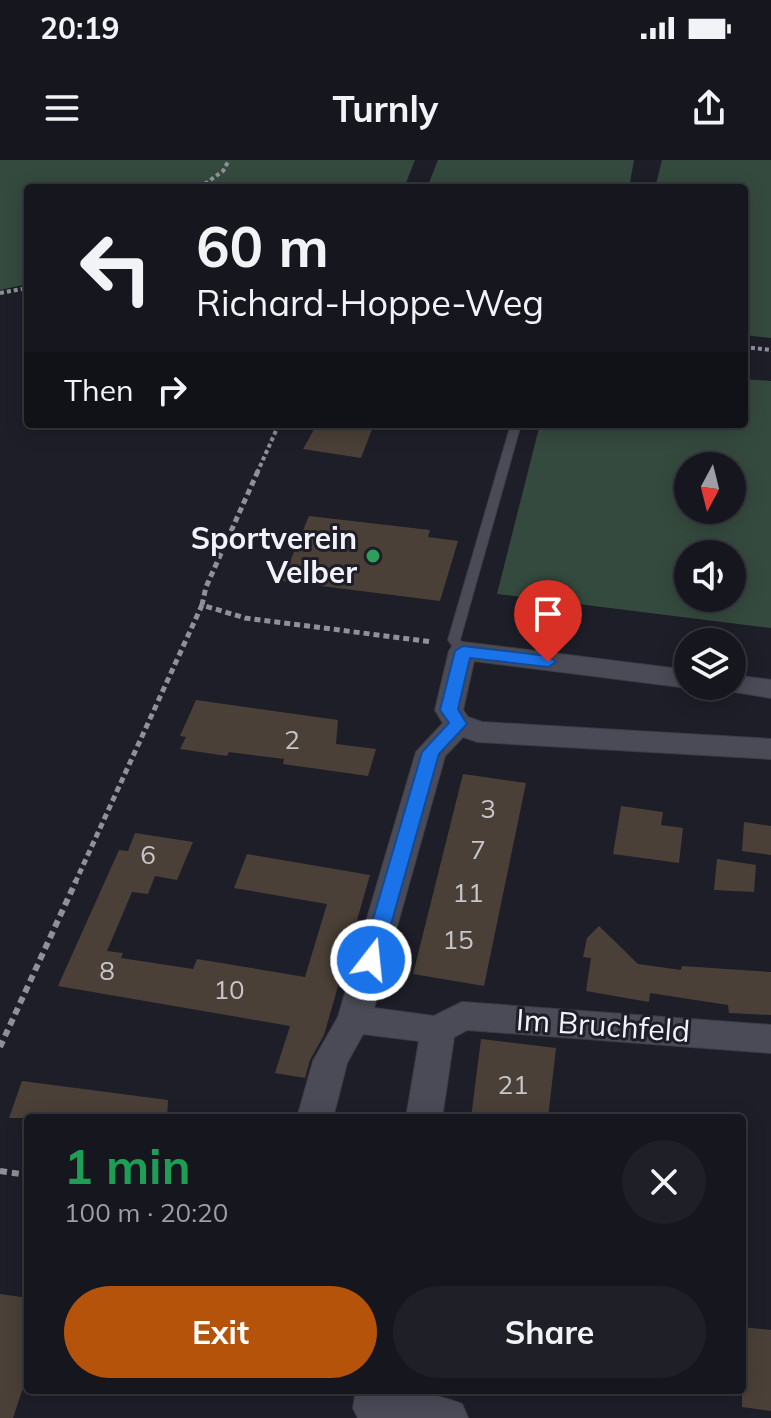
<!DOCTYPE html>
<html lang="en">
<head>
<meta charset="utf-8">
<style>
	body { margin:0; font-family:Mulish,sans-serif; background:#1f1f28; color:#f1f3f6; height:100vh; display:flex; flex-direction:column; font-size:30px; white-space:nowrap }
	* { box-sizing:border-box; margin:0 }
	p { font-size:26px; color:#9e9fa4 }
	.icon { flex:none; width:44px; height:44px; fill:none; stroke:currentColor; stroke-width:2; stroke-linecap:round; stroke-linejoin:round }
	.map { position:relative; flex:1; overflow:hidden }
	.details { position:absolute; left:24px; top:954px; width:722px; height:280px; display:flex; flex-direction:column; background:#16161f; border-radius:8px; box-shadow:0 4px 20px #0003,0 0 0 2px #35353d }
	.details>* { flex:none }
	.hud { position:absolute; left:24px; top:24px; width:724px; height:244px; border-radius:8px; box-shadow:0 4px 20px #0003,0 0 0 2px #35353d; background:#16161f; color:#f1f3f6; overflow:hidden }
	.needle { width:52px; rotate:187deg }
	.controls { position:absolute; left:674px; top:292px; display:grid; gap:16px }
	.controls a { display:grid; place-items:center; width:72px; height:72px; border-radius:50%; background:#16161f; box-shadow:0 4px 20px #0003,0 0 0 2px #35353d; font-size:40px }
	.pin { position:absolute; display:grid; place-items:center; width:68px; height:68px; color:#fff; margin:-82px -34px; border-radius:50% 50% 50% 0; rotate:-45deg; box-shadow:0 0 8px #0007 }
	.pin .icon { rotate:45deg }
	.me { position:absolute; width:88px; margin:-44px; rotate:16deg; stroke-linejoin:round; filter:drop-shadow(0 0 6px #0008) }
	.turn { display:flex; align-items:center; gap:28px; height:168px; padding:0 40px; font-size:36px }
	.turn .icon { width:104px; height:104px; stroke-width:2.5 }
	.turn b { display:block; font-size:56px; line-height:68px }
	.then { display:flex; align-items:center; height:76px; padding:0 40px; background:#0003; gap:16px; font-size:30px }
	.round { display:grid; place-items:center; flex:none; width:84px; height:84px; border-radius:42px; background:#1f1f28 }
	.overview { display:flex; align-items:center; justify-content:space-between; height:136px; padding:0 40px }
	h1 { font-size:48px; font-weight:700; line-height:60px; color:#1e9e55 }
	.action { display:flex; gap:16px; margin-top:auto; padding:16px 40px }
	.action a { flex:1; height:92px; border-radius:48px; background:#b45309; color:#fff; font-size:32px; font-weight:700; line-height:92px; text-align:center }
	.action a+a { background:#1f1f28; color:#f1f3f6 }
	.status { display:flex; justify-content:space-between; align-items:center; height:56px; padding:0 40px; background:#16161f; direction:ltr }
	.status svg { height:22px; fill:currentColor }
	header { display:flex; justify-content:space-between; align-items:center; height:104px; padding:0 40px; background:#16161f; font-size:36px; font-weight:700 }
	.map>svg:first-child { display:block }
</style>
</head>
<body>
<div class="status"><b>20:19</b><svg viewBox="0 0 49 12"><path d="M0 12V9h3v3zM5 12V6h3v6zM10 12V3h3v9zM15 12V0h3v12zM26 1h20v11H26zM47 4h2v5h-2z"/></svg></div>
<header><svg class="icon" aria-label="menu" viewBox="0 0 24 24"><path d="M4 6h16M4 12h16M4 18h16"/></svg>Turnly<svg class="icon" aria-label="share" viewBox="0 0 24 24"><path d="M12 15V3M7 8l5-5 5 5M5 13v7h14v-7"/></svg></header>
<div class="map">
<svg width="771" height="1258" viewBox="0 0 771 1258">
	<rect width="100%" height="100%" fill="#1e1e29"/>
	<g fill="#354a3e" fill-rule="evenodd">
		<polygon points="0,0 415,0 404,28 28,28 28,124 0,130"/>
		<polygon points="438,0 634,0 629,28 427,28"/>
		<polygon points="662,0 771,0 771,178 744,175 744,28 655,28"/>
		<path d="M 744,219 L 771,221 L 771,468 L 497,434 L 540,264 L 744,264 ZM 688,306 L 732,306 L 732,350 L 688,350 ZM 732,394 L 732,438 L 688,438 L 688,394 Z"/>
	</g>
	<g fill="#4a4037">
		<polygon points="317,264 374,264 361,298 303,289"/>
		<polygon points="309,356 430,370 428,377 458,381 440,441 282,421"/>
		<polygon points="196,540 338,560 336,584 376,589 368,616 283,604 284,599 229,592 227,596 180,589 186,577 180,576"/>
		<polygon points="463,614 526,623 484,826 413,814"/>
		<polygon points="621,646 663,652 661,665 683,668 679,703 613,694"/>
		<polygon points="744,662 771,666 771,695 742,691"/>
		<polygon points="135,673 193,682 177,720 155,716 148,734 132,732 107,791 123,793 121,798 193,809 197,799 305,817 327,744 234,728 247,694 370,715 324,875 310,900 305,918 275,913 290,866 58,826 119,690 128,691"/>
		<polygon points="717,699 756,705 754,732 714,730"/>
		<polygon points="599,766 638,804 681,810 682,806 771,812 771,855 729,853 728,845 650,833 649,842 586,831 591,798 583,797 587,778"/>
		<polygon points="481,879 556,888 548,958 471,958"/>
		<polygon points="22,921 168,940 167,958 9,958"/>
		<polygon points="0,1134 28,1138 28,1213 13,1258 0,1258"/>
		<polygon points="742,1167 771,1170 771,1251 742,1247"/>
	</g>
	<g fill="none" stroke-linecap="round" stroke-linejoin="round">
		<defs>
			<polygon id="service" points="511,264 521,264 460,480 469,491 463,495 458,494 448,480"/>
			<g id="minor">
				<polygon points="463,482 688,510 688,526 696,526 688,528 474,501 463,550 468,557 482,562 771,579 771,599 478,582 463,577 445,596 374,848 434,856 462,842 771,865 771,893 467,870 454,877 442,958 406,958 419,881 363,874 347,903 333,958 297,958 313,901 338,857 416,592 443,563 435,550 449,491 453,485"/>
				<polygon points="732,515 771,520 771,538 722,530 719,526 732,526"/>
				<path d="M 356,1230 C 392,1230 428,1230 462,1244 L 468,1258 L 358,1258 L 353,1248 Z"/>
			</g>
		</defs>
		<use href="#service" stroke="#3b3c44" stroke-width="2"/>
		<use href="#minor" stroke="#3b3c44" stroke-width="2"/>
		<g stroke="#909099" stroke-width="4" stroke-dasharray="4 3" stroke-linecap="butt">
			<polyline points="199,28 223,11 229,0"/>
			<polyline points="0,133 28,128"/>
			<polyline points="744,187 771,190"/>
			<polyline points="257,313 279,264"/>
		</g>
		<g stroke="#909099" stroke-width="5" stroke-dasharray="6 4" stroke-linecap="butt">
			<polyline points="258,311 206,427 202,445 245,458 433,482"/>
			<polyline points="75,723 202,445"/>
		</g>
		<g stroke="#909099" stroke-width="6" stroke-dasharray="7 5" stroke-linecap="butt">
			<polyline points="0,887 76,721"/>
			<polyline points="0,1011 28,1015"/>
		</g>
		<use href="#service" fill="#4b4b58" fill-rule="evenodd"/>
		<use href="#minor" fill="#4b4b58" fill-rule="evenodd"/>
	</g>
	<polygon fill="#1a73e8" stroke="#114b97" stroke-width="2" points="463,486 548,496 556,502 548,507 470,498 458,549 467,564 439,594 381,800 378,805 364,805 361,800 422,592 449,563 440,550 455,491"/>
	<circle fill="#2e9e5b" stroke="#1e1e29" stroke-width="3" cx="373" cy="396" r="8"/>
	<g text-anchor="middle" stroke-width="6" stroke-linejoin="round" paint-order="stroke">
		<g font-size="26" fill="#c8c6c9">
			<text x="292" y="589">2</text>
			<text x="488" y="658">3</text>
			<text x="478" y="699">7</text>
			<text x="148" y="704">6</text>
			<text x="468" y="742">11</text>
			<text x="458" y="789">15</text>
			<text x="107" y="820">8</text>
			<text x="229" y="839">10</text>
			<text x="513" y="934">21</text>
		</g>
		<g font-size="30" font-weight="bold" fill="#f2f3fa" stroke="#1e1e29" text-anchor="end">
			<text x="357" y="389">Sportverein<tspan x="357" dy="34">Velber</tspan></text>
		</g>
		<g font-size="30" fill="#f2f3fa" stroke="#1e1e29">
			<text transform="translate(603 866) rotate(4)" y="10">Im Bruchfeld</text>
		</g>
	</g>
</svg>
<div class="controls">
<a><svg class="needle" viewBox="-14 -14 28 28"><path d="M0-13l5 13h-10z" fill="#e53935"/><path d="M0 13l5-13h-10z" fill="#9e9fa4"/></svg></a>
<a><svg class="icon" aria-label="sound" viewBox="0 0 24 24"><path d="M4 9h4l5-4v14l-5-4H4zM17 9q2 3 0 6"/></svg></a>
<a><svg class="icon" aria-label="layers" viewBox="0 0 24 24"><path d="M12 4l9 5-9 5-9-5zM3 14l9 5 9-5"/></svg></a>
</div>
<div class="pin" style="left:548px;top:502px;background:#d93025"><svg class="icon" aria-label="arrive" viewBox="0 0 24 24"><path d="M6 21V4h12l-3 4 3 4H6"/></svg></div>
<svg class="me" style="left:371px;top:800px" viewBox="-20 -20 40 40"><circle r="17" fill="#1a73e8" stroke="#fff" stroke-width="3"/><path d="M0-11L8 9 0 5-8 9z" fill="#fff"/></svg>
<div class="hud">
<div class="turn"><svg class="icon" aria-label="left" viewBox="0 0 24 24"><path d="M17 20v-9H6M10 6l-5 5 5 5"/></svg><div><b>60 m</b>Richard-Hoppe-Weg</div></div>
<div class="then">Then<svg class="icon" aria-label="right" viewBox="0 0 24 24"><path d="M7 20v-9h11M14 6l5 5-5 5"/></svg></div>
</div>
<section class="details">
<div class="overview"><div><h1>1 min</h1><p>100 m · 20:20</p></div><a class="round"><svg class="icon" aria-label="close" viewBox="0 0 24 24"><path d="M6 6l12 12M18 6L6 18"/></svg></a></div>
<div class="action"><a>Exit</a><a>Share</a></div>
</section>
</div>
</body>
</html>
